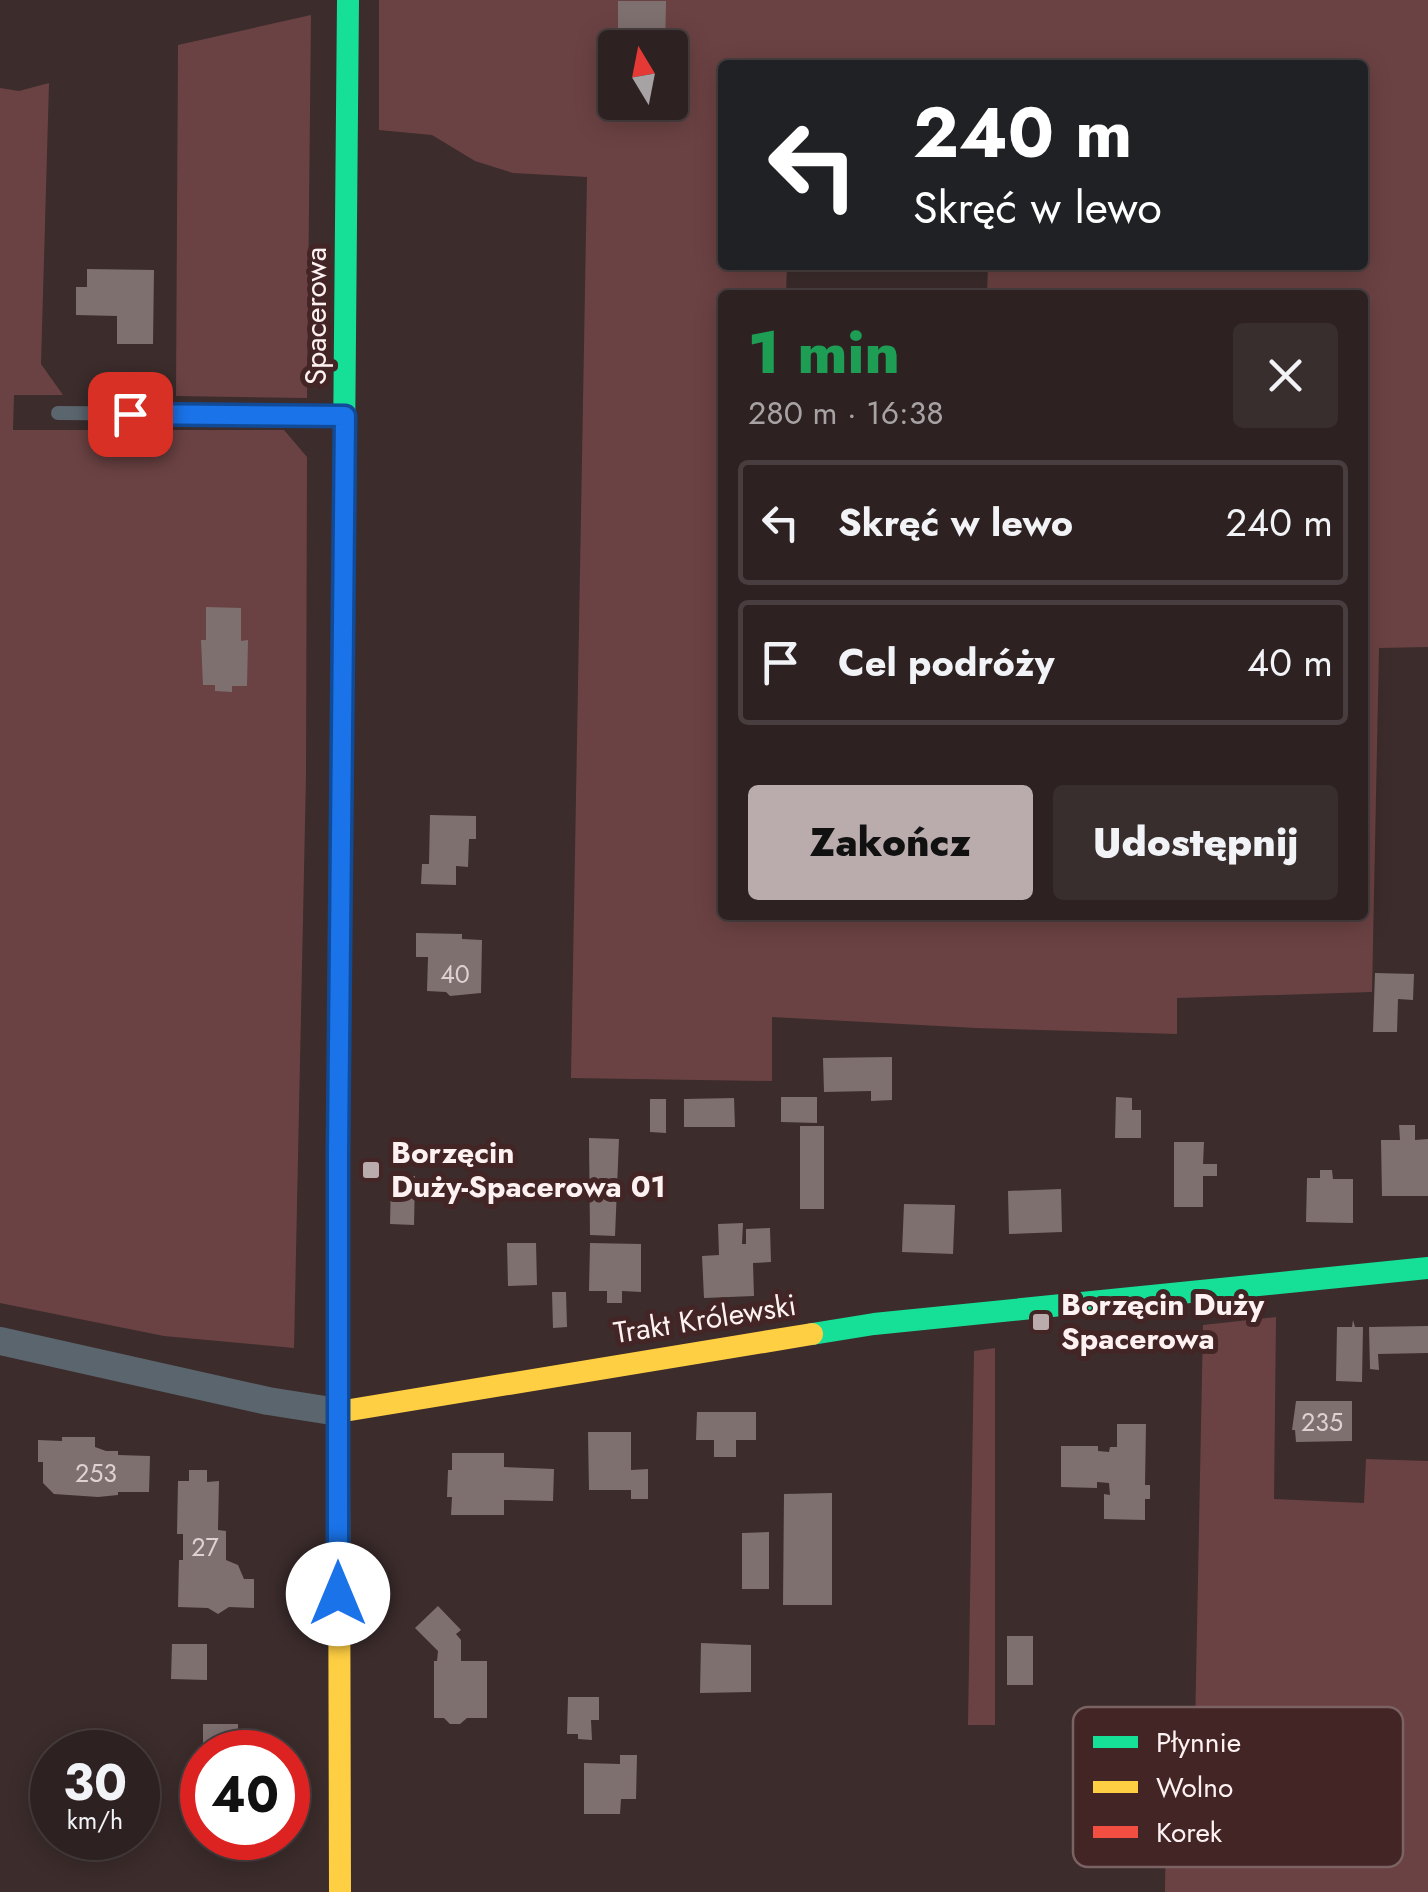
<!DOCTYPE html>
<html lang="pl">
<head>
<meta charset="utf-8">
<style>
	body { margin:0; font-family:Jost,sans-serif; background:#392e2e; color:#f1f3f6; height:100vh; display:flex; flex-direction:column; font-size:38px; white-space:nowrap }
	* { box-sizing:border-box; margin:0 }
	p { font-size:32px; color:#a7a3a5 }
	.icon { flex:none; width:55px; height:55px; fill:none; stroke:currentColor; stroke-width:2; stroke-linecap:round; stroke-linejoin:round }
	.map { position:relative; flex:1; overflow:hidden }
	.details { position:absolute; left:718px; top:290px; width:650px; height:630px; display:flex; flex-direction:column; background:#2d2121; border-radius:10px; box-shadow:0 5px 25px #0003,0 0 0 2px #483e3f }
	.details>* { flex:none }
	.banner { position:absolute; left:718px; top:60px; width:650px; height:210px; border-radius:10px; box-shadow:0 5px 25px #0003,0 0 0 2px #483e3f; background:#202124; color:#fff; overflow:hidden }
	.needle { width:65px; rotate:350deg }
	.controls { position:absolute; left:598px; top:30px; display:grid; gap:20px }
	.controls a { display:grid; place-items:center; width:90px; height:90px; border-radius:10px; background:#2d2121; box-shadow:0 5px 25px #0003,0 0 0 2px #483e3f; font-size:50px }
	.speed { position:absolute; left:30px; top:1730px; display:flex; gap:20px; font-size:50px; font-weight:700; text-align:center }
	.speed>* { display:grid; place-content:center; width:130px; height:130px; border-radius:50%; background:#2d2121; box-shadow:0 5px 25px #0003,0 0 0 2px #483e3f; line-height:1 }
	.speed small { font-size:25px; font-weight:400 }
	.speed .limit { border:15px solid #d22; background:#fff; color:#111 }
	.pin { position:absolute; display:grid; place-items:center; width:85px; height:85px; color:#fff; margin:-42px; border-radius:20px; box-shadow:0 5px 15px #0006 }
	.me { position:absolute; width:110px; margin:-55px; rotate:0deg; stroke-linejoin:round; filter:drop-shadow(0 0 8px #0008) }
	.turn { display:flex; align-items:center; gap:35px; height:210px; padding:0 30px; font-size:45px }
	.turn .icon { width:130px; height:130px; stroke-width:2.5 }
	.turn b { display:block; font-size:70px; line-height:85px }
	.round { display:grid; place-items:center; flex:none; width:105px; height:105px; border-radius:10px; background:#392e2e }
	.headline { display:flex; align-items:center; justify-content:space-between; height:170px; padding:0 30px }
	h1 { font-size:60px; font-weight:800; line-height:75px; color:#1e9e55 }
	.primary-button { display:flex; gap:20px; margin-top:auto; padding:20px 30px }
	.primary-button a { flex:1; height:115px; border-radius:10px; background:#baacac; color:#111; font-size:40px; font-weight:800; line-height:115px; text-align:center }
	.primary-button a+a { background:#392e2e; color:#f1f3f6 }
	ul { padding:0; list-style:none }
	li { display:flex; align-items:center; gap:30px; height:125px; margin:0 20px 15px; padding:0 10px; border:5px solid #483e3f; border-radius:10px }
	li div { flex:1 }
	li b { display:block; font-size:38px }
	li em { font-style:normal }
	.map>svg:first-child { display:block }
</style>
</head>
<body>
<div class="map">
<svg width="1428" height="1892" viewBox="0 0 1428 1892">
	<rect width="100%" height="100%" fill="#3c2c2c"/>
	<g fill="#6b4243" fill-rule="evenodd">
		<path d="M 379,0 L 1428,0 L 1428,647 L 1379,648 L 1372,992 L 1177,998 L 1177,1034 L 976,1028 L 772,1017 L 772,1081 L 571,1078 L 587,177 L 513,173 L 475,161 L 432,135 L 379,130 ZM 615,48 L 670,48 L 670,102 L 615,102 ZM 722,65 L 1362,65 L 1362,265 L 988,265 L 987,295 L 1362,295 L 1362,915 L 722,915 L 722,295 L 786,295 L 787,265 L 722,265 Z"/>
		<polygon points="311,15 307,398 176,396 178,45"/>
		<polygon points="49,83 41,364 63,395 14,395 13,430 284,430 307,457 306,775 294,1348 164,1336 0,1303 0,88 19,91"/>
		<polygon points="1276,1317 1274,1499 1364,1503 1366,1459 1428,1461 1428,1892 1165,1892 1167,1727 1195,1729 1203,1325"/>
		<polygon points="995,1348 995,1725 968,1725 974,1351"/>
	</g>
	<g fill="#7f7070">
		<polygon points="618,1 666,1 665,48 618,48"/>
		<polygon points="87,269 154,270 153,344 117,344 117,316 76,315 76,287 87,287"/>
		<polygon points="206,607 241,608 241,641 248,640 247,686 232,686 232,692 215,691 215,685 203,685 201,640 206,640"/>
		<polygon points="430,815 476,816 476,839 469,839 468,867 456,866 456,885 421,884 422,864 429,864"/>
		<polygon points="416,933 462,934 462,939 482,940 481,993 450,996 446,992 427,991 428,957 416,957"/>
		<polygon points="1375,973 1414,974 1413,1000 1398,999 1397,1032 1373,1032"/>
		<polygon points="892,1057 892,1100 871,1101 871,1091 824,1092 823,1058"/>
		<polygon points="781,1097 817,1097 817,1123 781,1122"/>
		<polygon points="1116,1097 1132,1098 1132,1110 1141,1110 1141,1138 1115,1138"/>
		<polygon points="734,1098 735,1127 684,1127 684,1099"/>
		<polygon points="650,1099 666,1099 666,1133 650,1132"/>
		<polygon points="1399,1125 1415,1125 1415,1140 1428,1139 1428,1196 1382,1196 1381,1140 1400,1140"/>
		<rect x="800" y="1126" width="24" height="83"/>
		<polygon points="589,1138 619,1139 615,1236 590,1235"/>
		<polygon points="1174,1142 1204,1142 1203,1164 1217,1164 1217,1176 1203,1176 1203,1207 1174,1207"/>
		<polygon points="1320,1170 1332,1170 1333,1179 1353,1179 1353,1223 1306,1222 1307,1178 1320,1178"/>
		<polygon points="391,1175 415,1176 414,1225 390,1224"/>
		<polygon points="1061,1189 1062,1232 1009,1234 1008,1191"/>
		<polygon points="904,1204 955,1205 953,1254 902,1252"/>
		<polygon points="743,1223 742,1244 746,1244 746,1229 770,1228 771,1262 753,1263 754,1296 704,1298 702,1256 719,1255 718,1224"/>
		<polygon points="507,1243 536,1243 537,1285 508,1286"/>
		<polygon points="590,1243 641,1244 641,1292 622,1291 622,1303 607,1303 607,1291 589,1291"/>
		<polygon points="552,1292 566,1292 567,1327 553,1328"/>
		<polygon points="1353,1320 1355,1327 1363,1327 1362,1382 1336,1381 1337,1327 1352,1327"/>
		<polygon points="1428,1326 1428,1353 1378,1354 1379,1370 1370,1369 1369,1327"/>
		<polygon points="1296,1401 1352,1401 1352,1441 1296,1442 1295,1430 1292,1430"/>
		<polygon points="697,1412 756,1412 756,1440 736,1440 736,1457 714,1457 714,1440 696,1440"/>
		<polygon points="1117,1424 1146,1424 1145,1485 1150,1485 1150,1499 1145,1499 1145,1520 1104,1519 1104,1494 1110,1495 1109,1483 1097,1482 1097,1488 1061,1487 1061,1446 1098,1446 1098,1451 1109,1452 1110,1447 1117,1447"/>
		<polygon points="588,1432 631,1432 631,1470 648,1469 648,1499 631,1499 631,1490 589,1490"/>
		<polygon points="62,1437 95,1437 95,1447 106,1451 118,1451 118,1455 150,1456 149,1492 118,1492 118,1495 98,1497 54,1494 43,1483 43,1462 38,1462 38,1440 62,1441"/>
		<polygon points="452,1453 504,1453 504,1467 554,1469 553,1501 504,1500 504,1515 451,1515 452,1497 447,1497 448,1470 452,1470"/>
		<polygon points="189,1470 207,1470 207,1482 219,1481 218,1530 226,1531 226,1560 238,1565 244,1579 254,1579 254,1608 229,1607 218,1614 208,1608 178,1607 179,1560 183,1560 183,1534 177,1534 178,1481 189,1481"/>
		<polygon points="832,1493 832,1605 783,1605 784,1494"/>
		<polygon points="769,1532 769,1589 742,1589 742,1533"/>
		<polygon points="438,1606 461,1630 456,1634 461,1640 461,1661 487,1661 487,1718 467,1718 460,1724 450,1724 444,1718 434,1718 434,1661 437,1661 438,1651 415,1628"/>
		<rect x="1007" y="1636" width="26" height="49"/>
		<polygon points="701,1643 751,1645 751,1692 700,1693"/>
		<polygon points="172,1644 207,1644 207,1680 171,1679"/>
		<polygon points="568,1697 599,1697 599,1720 591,1720 592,1740 578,1739 578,1734 567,1734"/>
		<rect x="203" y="1724" width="35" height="28"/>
		<polygon points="620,1755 637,1755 636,1799 621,1799 620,1814 584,1814 584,1763 620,1764"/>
	</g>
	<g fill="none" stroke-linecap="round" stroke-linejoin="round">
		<polyline stroke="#5b656e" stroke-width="14" points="58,413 339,415"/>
		<polyline stroke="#5b656e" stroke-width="28" points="0,1341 268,1401 338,1412"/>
		<g stroke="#16e098" stroke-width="22">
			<polyline points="343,558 348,0"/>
			<polyline points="812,1334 874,1324 1428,1268"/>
		</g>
		<g stroke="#ffcf43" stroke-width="22">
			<polyline points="338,1125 343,558"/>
			<polyline points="338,1412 812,1334"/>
			<polyline points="339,1486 340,1892"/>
		</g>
		<polyline stroke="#f24e42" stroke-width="22" points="338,1125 339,1486"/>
	</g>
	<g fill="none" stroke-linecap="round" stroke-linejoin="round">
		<defs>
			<polyline id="route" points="130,414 345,416 338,1152 338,1594"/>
		</defs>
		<use href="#route" stroke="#114b97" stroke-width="25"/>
		<use href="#route" stroke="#1a73e8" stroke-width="18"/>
	</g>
	<g fill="#baacac" stroke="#432526" stroke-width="4">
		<rect x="361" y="1160" width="20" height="20" rx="5"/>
		<rect x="1031" y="1312" width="20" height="20" rx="5"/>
	</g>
	<g text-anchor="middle" stroke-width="10" stroke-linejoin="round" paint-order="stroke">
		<g font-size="25" fill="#ded1d1">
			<text x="455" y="983">40</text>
			<text x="1322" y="1431">235</text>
			<text x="96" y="1482">253</text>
			<text x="205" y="1556">27</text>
		</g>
		<g font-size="30" fill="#fef1f1" stroke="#432526">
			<text transform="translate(316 316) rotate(-90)" y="10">Spacerowa</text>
			<text transform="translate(705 1319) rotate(-9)" y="10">Trakt Królewski</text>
		</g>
		<g font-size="30" font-weight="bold" fill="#fef1f1" stroke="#432526" text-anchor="start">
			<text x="391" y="1163">Borzęcin<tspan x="391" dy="34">Duży-Spacerowa 01</tspan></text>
			<text x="1061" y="1315">Borzęcin Duży<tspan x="1061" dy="34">Spacerowa</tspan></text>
		</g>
	</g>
	<rect x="1073" y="1707" width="330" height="160" rx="15" fill="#432526" stroke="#7b6263" stroke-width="2.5"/>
	<rect x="1093" y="1736" width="45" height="12" fill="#16e098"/>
	<rect x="1093" y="1781" width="45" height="12" fill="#ffcf43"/>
	<rect x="1093" y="1826" width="45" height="12" fill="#f24e42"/>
	<g font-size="28" fill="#fef1f1">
		<text x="1156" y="1752">Płynnie</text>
		<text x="1156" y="1797">Wolno</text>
		<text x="1156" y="1842">Korek</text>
	</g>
</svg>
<div class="controls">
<a><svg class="needle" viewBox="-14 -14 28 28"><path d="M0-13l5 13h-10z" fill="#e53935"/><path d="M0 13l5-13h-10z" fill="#a7a3a5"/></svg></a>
</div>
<div class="speed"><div>30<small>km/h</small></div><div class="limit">40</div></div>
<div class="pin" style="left:130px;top:414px;background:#d93025"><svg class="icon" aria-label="arrive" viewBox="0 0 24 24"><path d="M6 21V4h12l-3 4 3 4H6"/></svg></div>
<svg class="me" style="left:338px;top:1594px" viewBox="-20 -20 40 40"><circle r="19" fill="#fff"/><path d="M0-13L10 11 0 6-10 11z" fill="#1a73e8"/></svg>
<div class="banner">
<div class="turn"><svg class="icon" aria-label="left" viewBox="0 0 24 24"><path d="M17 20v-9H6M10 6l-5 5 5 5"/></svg><div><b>240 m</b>Skręć w lewo</div></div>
</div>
<section class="details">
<div class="headline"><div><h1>1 min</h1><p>280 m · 16:38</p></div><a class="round"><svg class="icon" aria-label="close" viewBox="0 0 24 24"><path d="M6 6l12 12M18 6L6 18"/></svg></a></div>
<ul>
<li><svg class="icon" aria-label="left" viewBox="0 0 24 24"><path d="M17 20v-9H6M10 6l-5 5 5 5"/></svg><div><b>Skręć w lewo</b></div><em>240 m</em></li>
<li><svg class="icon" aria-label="arrive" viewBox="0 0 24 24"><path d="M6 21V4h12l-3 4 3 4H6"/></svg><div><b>Cel podróży</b></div><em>40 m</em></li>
</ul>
<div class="primary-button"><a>Zakończ</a><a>Udostępnij</a></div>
</section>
</div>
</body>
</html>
